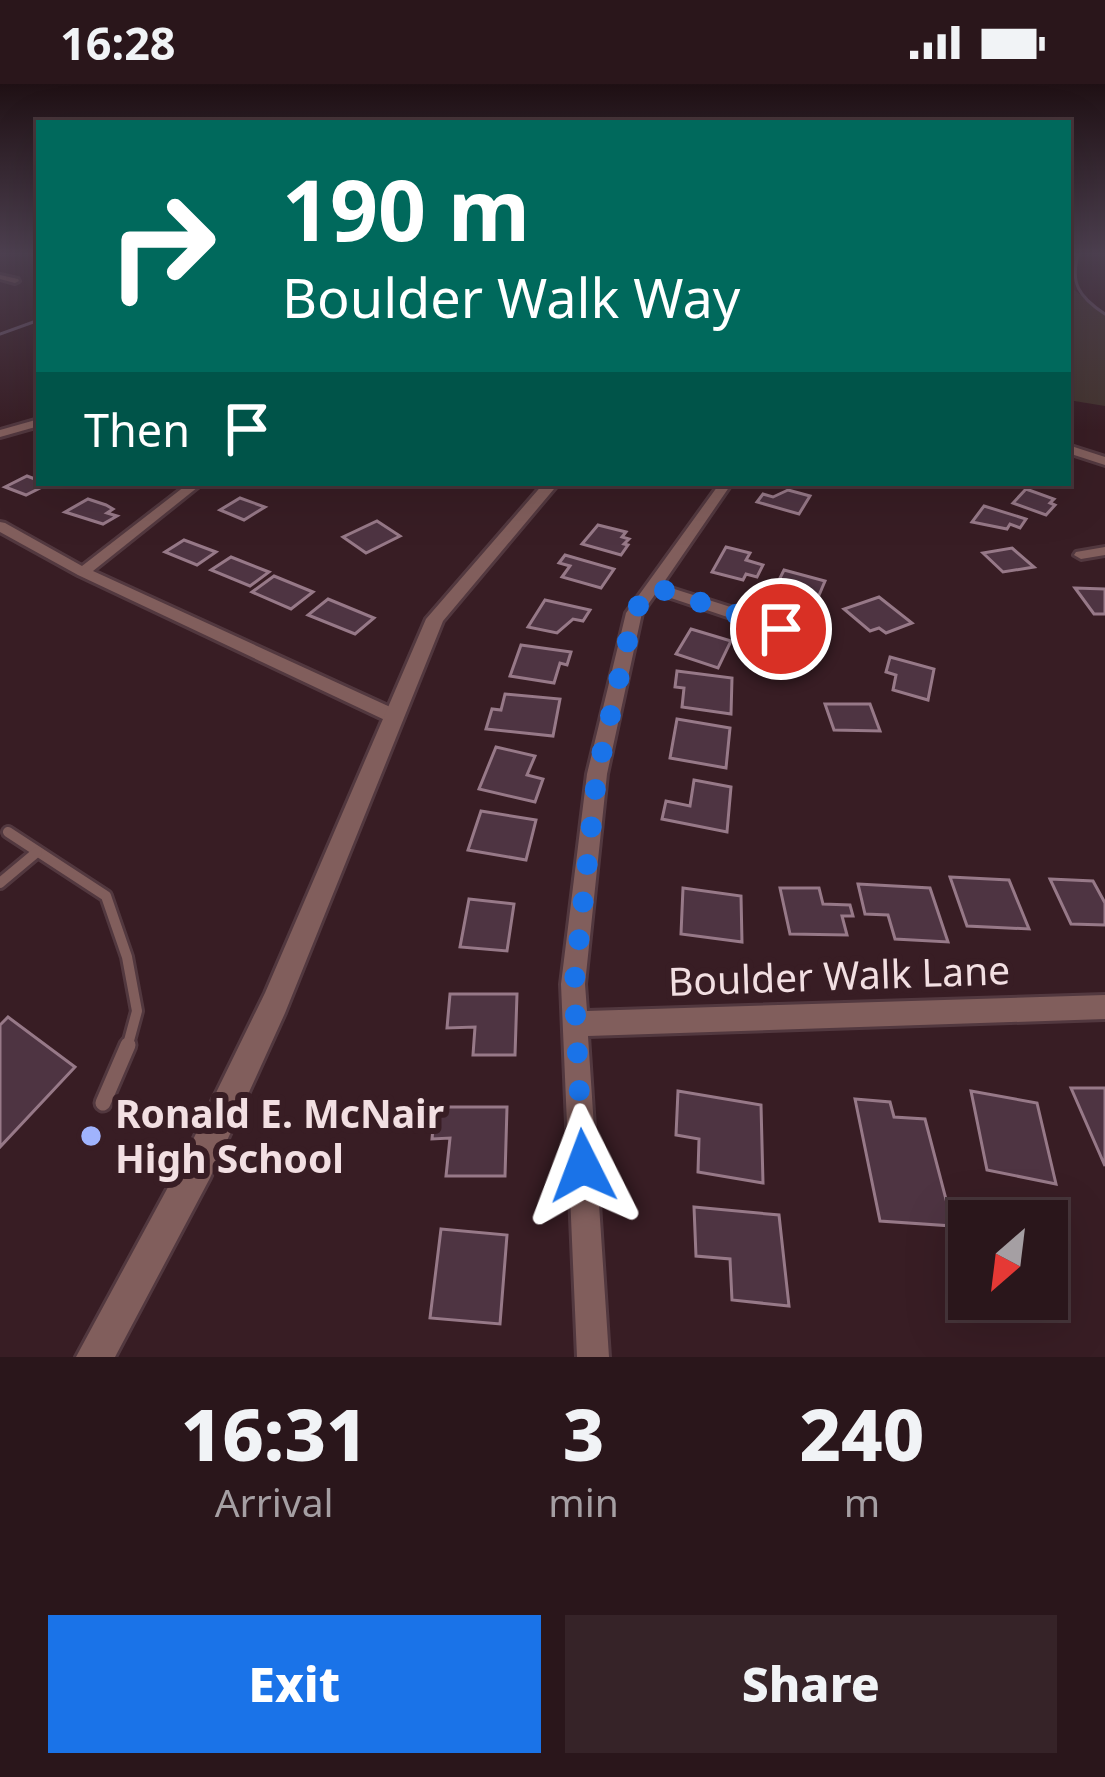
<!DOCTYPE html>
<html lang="en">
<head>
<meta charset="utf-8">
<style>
	body { margin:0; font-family:"Noto Sans",sans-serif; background:#362328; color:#f1f3f6; height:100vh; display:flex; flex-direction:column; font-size:45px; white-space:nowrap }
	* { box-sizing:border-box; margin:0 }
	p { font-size:39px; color:#a59fa3 }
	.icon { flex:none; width:66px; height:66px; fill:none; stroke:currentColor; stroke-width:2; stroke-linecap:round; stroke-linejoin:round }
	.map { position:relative; height:1273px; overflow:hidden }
	.side { display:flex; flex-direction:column; background:#2a161b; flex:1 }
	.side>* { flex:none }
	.top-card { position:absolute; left:36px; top:36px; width:1035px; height:366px; border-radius:0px; box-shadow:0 12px 48px #0002,0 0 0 3px #46353a; background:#00695c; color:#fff; overflow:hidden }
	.needle { width:78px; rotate:208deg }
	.fabs { position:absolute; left:948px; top:1116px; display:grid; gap:24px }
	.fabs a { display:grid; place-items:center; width:120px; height:120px; border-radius:0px; background:#2a161b; box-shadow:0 12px 48px #0002,0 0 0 3px #46353a; font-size:60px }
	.pin { position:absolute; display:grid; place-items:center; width:102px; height:102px; color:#fff; margin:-51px; border:6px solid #fff; border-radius:50%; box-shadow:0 3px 12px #0007 }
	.me { position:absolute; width:132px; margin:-66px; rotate:357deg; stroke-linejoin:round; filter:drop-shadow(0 0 9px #0008) }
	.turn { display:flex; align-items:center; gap:42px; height:252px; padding:0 48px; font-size:54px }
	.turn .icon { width:156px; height:156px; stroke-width:2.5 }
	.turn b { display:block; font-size:84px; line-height:102px }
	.then { display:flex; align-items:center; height:114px; padding:0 48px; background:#0003; gap:24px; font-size:45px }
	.eta { display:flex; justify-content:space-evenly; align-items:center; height:204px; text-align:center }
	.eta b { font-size:72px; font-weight:800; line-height:84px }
	.button { display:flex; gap:24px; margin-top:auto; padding:24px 48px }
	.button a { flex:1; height:138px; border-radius:0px; background:#1a73e8; color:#fff; font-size:48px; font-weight:800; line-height:138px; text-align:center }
	.button a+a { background:#362328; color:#f1f3f6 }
	.status { display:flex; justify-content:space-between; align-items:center; height:84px; padding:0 60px; background:#2a161b; direction:ltr }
	.status svg { height:33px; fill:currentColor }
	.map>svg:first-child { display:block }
</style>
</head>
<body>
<div class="status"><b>16:28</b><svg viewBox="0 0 49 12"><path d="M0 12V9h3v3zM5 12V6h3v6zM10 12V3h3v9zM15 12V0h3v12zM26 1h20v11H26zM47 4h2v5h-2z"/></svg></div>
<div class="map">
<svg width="1105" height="1273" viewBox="0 0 1105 1273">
	<rect width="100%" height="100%" fill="#381d24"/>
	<polygon fill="#44342e" points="1068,168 1079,168 1072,189 1073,205 1105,230 1105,322 1068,316"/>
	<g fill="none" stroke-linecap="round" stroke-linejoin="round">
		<g stroke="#675266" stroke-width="3">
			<path d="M 1079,168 C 1069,199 1079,213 1105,230"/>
			<polyline points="0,250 39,236"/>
		</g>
	</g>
	<g fill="#4e3442" stroke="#977988" stroke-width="3">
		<polygon points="27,392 48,400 26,411 5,403"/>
		<polygon points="1026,405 1054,415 1050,419 1055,421 1046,431 1013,419"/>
		<polygon points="788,406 810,412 799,430 757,418 763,410 773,413"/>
		<polygon points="240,414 265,423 244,436 220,426"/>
		<polygon points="88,415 106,421 113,425 107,429 117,432 103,440 65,428"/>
		<polygon points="984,422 1026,435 1020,444 1010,440 1007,445 972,438"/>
		<polygon points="377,437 400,452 366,469 343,453"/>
		<polygon points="598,441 626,448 622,453 629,455 624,460 628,461 621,471 582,460"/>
		<polygon points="184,456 216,468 197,481 165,468"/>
		<polygon points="726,463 750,469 746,476 763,481 757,493 746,490 743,496 712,488"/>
		<polygon points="1012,464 1034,483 1003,488 983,469"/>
		<polygon points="565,471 614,485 601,504 562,493 570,482 559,479"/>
		<polygon points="231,473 269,488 250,502 211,486"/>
		<polygon points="784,486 825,497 817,516 775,504"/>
		<polygon points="274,492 313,508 291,525 252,508"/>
		<polygon points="1075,504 1105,505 1105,530 1094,530"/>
		<polygon points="879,513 912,539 886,549 879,544 870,547 844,525"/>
		<polygon points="328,515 374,534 355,550 308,531"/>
		<polygon points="545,516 590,526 583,537 573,535 557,549 528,543"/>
		<polygon points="691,545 731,557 718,584 676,570"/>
		<polygon points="521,561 571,568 567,581 560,579 554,599 510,592"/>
		<polygon points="890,573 934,585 928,616 893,606 896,591 886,588"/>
		<polygon points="677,587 732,594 731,630 682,623 684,604 675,603"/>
		<polygon points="505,610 560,615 553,652 486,645 492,625 501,626"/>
		<polygon points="825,620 870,620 880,647 834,646"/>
		<polygon points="677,635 730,644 726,684 670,674"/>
		<polygon points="496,663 535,672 527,691 543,695 535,718 479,705"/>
		<polygon points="694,696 731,703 727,748 662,735 666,717 690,722"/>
		<polygon points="481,727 536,736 526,776 468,766"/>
		<polygon points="950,793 1009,796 1029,845 967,842"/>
		<polygon points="1050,795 1093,797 1105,819 1105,841 1071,840"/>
		<polygon points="858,800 930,804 948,858 895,855 888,831 865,830"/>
		<polygon points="683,804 741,812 742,858 681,850"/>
		<polygon points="780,804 819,804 823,820 850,821 853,832 842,832 847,851 790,850"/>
		<polygon points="469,815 514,820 507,867 460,863"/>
		<polygon points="450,910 517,910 515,971 473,971 475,943 447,944"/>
		<polygon points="8,933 75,983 0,1063 0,941"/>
		<polygon points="1071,1004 1105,1004 1105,1082"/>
		<polygon points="678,1007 761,1021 763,1099 698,1088 699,1055 676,1051"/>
		<polygon points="971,1007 1037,1019 1056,1100 987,1086"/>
		<polygon points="855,1015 890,1018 894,1033 925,1035 953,1142 880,1137"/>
		<polygon points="435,1023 507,1023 505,1092 446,1092 450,1054 432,1055"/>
		<polygon points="694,1123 779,1131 789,1222 732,1216 730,1175 696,1172"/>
		<polygon points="441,1145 507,1151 500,1240 430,1234"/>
	</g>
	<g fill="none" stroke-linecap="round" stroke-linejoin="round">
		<defs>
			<g id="service-far1">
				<polyline points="8,748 106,812 127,873 137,927 127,964"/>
				<polyline points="0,799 37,768"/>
			</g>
			<polyline id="service" points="103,1019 128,961"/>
			<g id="minor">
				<polygon points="0,191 18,195 19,197 15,199 0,195"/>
				<polygon points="39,335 39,342 0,353 0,346"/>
				<polygon points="1068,361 1105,373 1105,381 1068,369"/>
				<polygon points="189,399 203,399 93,487 399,627 402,632 399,637 387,637 78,491 0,448 0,438 5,439 82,482"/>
				<polygon points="720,399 732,399 662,501 787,541 805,559 803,563 791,563 775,549 656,509 642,529 607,690 585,900 587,927 1105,911 1105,935 588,952 609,1273 577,1273 561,900 587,690 626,529"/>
				<polygon points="1105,463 1105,471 1081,475 1074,471 1076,468"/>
			</g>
			<polygon id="tertiary" points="544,399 559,399 443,537 285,929 210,1094 115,1273 76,1273 186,1070 265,909 426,535"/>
		</defs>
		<use href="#service-far1" stroke="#52383f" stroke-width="16"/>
		<use href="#service" stroke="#52383f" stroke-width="21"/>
		<use href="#minor" stroke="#52383f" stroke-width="6"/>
		<use href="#tertiary" stroke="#52383f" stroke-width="6"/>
		<use href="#service-far1" stroke="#815e5c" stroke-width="10"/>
		<use href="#service" stroke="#815e5c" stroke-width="15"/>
		<use href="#minor" fill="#815e5c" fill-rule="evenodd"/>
		<use href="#tertiary" fill="#815e5c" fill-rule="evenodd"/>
	</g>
	<linearGradient id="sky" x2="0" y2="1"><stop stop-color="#1f1014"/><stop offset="0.49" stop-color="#4d4050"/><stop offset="1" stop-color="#4d4050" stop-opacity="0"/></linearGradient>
	<rect width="1105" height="346" fill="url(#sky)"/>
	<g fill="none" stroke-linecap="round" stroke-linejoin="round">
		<polyline stroke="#1a73e8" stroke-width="21" stroke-dasharray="0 37.8" points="583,1082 574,901 597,690 634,529 651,502 781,545"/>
	</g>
	<circle fill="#a0b3fd" stroke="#381d24" stroke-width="4.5" cx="91" cy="1052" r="12"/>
	<g text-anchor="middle" stroke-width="12" stroke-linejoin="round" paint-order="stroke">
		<g font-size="39" fill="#f2dfe2" stroke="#381d24">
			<text transform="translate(839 892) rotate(-2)" y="14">Boulder Walk Lane</text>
		</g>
		<g font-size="39" font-weight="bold" fill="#f2dfe2" stroke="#381d24" text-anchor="start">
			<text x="115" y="1044">Ronald E. McNair<tspan x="115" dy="45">High School</tspan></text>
		</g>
	</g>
</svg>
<div class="fabs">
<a><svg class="needle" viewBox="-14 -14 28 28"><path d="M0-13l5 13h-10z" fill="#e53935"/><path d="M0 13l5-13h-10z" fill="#a59fa3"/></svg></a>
</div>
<div class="pin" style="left:781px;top:545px;background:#d93025"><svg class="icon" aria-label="arrive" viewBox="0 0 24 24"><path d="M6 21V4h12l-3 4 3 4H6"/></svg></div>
<svg class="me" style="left:583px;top:1082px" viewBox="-20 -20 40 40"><path d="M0-17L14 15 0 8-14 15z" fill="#1a73e8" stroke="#fff" stroke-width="4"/></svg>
<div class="top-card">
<div class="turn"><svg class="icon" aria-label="right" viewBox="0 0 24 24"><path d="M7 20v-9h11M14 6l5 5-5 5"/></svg><div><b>190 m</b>Boulder Walk Way</div></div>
<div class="then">Then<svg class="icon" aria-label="arrive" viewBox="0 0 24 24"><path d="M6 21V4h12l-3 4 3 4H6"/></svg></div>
</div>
</div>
<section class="side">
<div class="eta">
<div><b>16:31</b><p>Arrival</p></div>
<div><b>3</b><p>min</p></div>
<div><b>240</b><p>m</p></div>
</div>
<div class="button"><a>Exit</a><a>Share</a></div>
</section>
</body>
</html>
